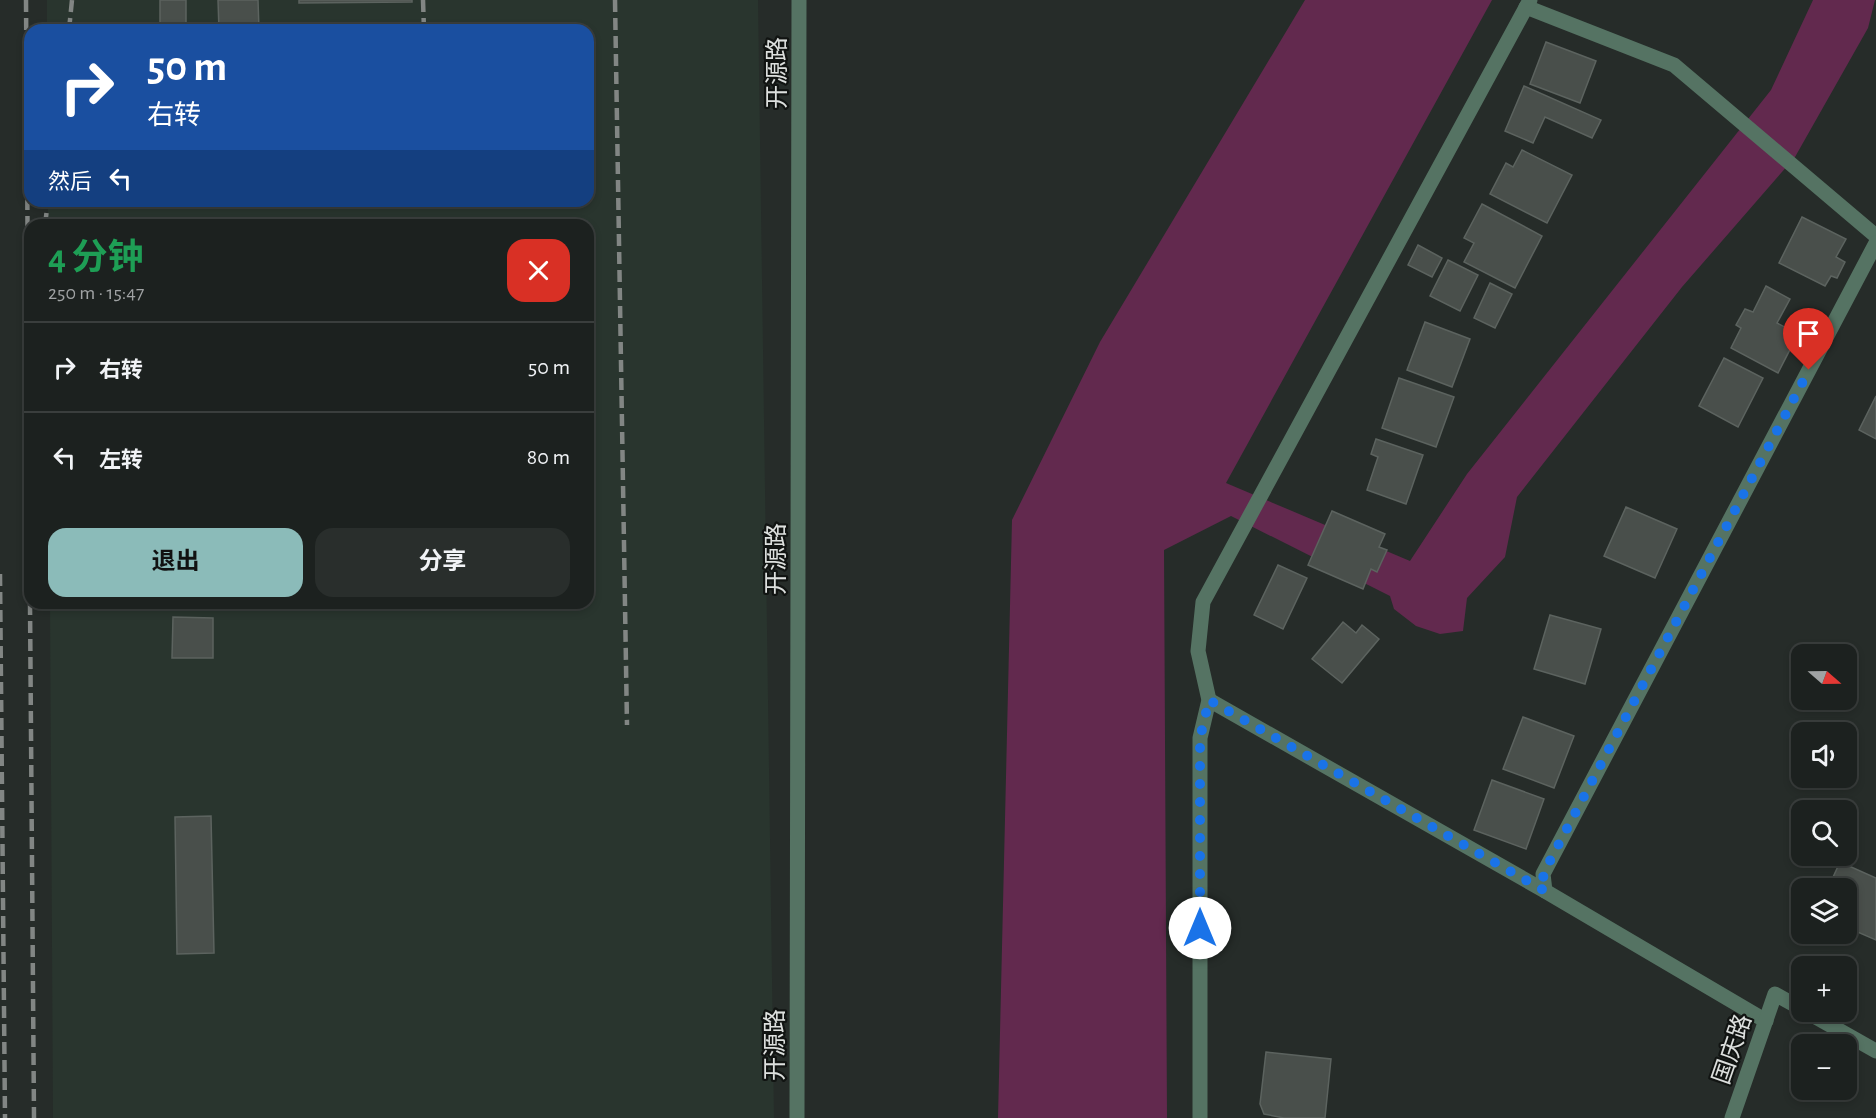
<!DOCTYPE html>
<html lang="zh">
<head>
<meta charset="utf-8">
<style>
	body { margin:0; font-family:"Alegreya Sans","Noto Sans SC",sans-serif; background:#292e2c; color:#f1f3f6; height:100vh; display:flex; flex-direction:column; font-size:22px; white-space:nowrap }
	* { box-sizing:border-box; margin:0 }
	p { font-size:20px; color:#a0a3a4 }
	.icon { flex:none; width:33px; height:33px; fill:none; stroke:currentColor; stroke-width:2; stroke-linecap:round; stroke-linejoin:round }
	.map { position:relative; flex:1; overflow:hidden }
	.sheet { position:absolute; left:24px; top:219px; width:570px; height:390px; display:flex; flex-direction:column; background:#1c211f; border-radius:18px; box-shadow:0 3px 9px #0003,0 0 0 2px #3a3e3d }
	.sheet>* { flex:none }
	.hud { position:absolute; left:24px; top:24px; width:570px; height:183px; border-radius:18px; box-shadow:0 3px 9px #0003,0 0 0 2px #3a3e3d; background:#1a4fa0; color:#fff; overflow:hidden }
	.needle { width:39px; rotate:110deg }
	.fabs { position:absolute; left:1791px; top:644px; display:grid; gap:12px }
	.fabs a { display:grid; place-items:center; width:66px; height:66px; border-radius:12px; background:#1c211f; box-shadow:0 3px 9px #0003,0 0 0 2px #3a3e3d; font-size:30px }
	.pin { position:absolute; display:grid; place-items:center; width:51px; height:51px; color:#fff; margin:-62px -26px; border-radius:50% 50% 50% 0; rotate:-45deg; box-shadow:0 0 6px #0007 }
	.pin .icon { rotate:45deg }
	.me { position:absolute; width:66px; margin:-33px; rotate:0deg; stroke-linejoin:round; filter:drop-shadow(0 0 4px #0008) }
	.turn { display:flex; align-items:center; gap:21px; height:126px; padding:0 24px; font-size:27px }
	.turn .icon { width:78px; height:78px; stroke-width:2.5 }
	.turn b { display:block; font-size:42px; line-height:51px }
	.then { display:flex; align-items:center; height:57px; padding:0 24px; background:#0003; gap:12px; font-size:22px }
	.round { display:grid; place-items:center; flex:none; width:63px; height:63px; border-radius:18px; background:#292e2c }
	.headline { display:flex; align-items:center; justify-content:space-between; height:102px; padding:0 24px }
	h1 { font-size:36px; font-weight:700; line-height:45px; color:#1e9e55 }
	.action { display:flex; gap:12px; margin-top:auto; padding:12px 24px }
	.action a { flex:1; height:69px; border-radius:18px; background:#8bbbb9; color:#111; font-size:24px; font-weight:700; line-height:69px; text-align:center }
	.action a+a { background:#292e2c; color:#f1f3f6 }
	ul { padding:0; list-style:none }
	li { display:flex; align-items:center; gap:18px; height:90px; padding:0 24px; border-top:2px solid #3a3e3d }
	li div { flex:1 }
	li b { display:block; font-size:22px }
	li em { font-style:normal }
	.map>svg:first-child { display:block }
</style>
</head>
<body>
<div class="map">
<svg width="1876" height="1118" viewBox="0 0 1876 1118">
	<rect width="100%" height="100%" fill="#262c29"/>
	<polygon fill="#29352e" points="47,0 758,0 774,1118 53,1118 50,603 588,603 588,225 48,225 48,201 588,201 588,30 47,30"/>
	<polygon fill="#62294e" points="1305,0 1492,0 1226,483 1410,561 1467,474 1771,90 1813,0 1875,0 1868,28 1795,157 1682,287 1517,497 1505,557 1467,598 1463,631 1440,634 1416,626 1394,609 1390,596 1231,516 1164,550 1167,1118 998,1118 1012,520 1100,342"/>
	<g fill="#494f4b" stroke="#5c635f" stroke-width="1.5">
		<rect x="160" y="0" width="26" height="30"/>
		<polygon points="218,0 258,0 259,30 219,30"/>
		<polygon points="299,0 412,0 412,2 299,3"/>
		<polygon points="1546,42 1596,61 1580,103 1530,84"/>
		<polygon points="1524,86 1601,120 1592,138 1545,117 1533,143 1505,131"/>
		<polygon points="1522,150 1572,175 1547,223 1490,194 1506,163 1513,167"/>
		<polygon points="1482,204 1542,236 1515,288 1464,262 1474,243 1464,238"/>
		<polygon points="1802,217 1846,239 1836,257 1845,262 1837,278 1831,276 1825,286 1779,263"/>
		<polygon points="1418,245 1442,258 1432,277 1408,265"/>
		<polygon points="1448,260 1478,275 1460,311 1430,296"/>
		<polygon points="1490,283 1512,294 1495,328 1474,318"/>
		<polygon points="1766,286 1790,299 1777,323 1798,334 1778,373 1731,348 1741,328 1736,325 1745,309 1753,312"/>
		<polygon points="1425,322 1470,339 1452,387 1407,370"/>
		<polygon points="1724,358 1763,378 1738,427 1699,406"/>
		<polygon points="1399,378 1454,397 1436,447 1382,428"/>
		<polygon points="1876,396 1876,439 1859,430"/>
		<polygon points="1376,439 1423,455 1406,504 1367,490 1378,457 1371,454"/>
		<polygon points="1626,507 1677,529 1655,578 1604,556"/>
		<polygon points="1332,511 1385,534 1379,547 1387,550 1377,572 1371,569 1363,589 1308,565"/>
		<polygon points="1278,565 1307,578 1283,629 1254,615"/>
		<polygon points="1550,615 1601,629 1585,684 1534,669"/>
		<polygon points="173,617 213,618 213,658 172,658"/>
		<polygon points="1343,622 1356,633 1362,625 1379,639 1342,683 1312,659"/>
		<polygon points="1523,717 1574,736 1554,788 1503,769"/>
		<polygon points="1492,780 1544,799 1526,849 1474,830"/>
		<polygon points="211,816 214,953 177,954 175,817"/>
		<polygon points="1840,862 1876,878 1876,940 1846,927 1846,888 1828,888"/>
		<polygon points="1266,1052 1331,1059 1325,1118 1284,1118 1264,1114 1260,1104"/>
	</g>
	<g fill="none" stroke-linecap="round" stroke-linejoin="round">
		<g stroke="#557363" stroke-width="15">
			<polyline points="1526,7 1674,65 1876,236"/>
			<polyline points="1209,700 1545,891"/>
			<polyline points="1805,1011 1876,1051"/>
			<polyline points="1766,1021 1545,891 1543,874 1876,243"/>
			<polyline points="797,1118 799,0"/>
			<polyline points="1200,1118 1200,738 1209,700 1198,651 1203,602 1530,0"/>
			<polyline points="1732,1118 1775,994 1802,1009"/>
		</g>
		<g stroke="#828684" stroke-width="4.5" stroke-dasharray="12 6" stroke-linecap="butt">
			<polyline points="26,0 30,600"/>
			<polyline points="423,0 424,30"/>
			<polyline points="615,0 627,725"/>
			<polyline points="69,30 72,0"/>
			<polyline points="45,225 48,201"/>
			<polyline points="0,574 5,1118"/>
			<polyline points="30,603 34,1118"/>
		</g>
	</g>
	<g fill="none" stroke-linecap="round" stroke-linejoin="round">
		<polyline stroke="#1a73e8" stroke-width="10" stroke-dasharray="0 18" points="1200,928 1200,738 1209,700 1545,891 1543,874 1809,370"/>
	</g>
	<g text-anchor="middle" stroke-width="4.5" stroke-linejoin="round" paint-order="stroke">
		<g font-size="24" fill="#dde0de" stroke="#111412">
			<text transform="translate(777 73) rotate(-90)" y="8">开源路</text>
			<text transform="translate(776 559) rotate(-90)" y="8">开源路</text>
			<text transform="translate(775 1045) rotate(-90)" y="8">开源路</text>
			<text transform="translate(1732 1049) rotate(-71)" y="8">国庆路</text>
		</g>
	</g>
</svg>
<div class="fabs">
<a><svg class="needle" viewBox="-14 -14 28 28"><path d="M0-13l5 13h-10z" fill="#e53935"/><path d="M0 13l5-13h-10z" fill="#a0a3a4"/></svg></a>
<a><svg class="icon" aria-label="sound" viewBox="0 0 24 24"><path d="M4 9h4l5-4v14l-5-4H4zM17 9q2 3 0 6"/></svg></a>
<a><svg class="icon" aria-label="search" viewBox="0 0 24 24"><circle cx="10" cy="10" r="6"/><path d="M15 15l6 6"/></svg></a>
<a><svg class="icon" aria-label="layers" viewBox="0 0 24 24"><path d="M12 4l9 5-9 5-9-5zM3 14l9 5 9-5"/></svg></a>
<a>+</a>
<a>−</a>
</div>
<div class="pin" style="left:1809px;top:370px;background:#d93025"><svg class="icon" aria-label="arrive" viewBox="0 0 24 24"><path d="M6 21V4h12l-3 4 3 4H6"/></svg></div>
<svg class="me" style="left:1200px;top:928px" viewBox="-20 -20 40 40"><circle r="19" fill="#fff"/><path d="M0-13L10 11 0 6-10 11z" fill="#1a73e8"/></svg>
<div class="hud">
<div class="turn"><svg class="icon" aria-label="right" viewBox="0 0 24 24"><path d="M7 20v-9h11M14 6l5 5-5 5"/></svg><div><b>50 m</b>右转</div></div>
<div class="then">然后<svg class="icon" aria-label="left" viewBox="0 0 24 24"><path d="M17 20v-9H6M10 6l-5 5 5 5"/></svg></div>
</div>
<section class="sheet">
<div class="headline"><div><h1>4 分钟</h1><p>250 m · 15:47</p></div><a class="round" style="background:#d93025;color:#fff"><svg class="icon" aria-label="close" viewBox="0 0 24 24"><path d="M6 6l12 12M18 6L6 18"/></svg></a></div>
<ul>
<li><svg class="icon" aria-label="right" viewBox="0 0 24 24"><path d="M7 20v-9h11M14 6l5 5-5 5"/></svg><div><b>右转</b></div><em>50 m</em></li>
<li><svg class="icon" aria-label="left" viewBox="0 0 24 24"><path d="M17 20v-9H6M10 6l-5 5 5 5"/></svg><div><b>左转</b></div><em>80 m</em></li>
</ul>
<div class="action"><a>退出</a><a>分享</a></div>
</section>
</div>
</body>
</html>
